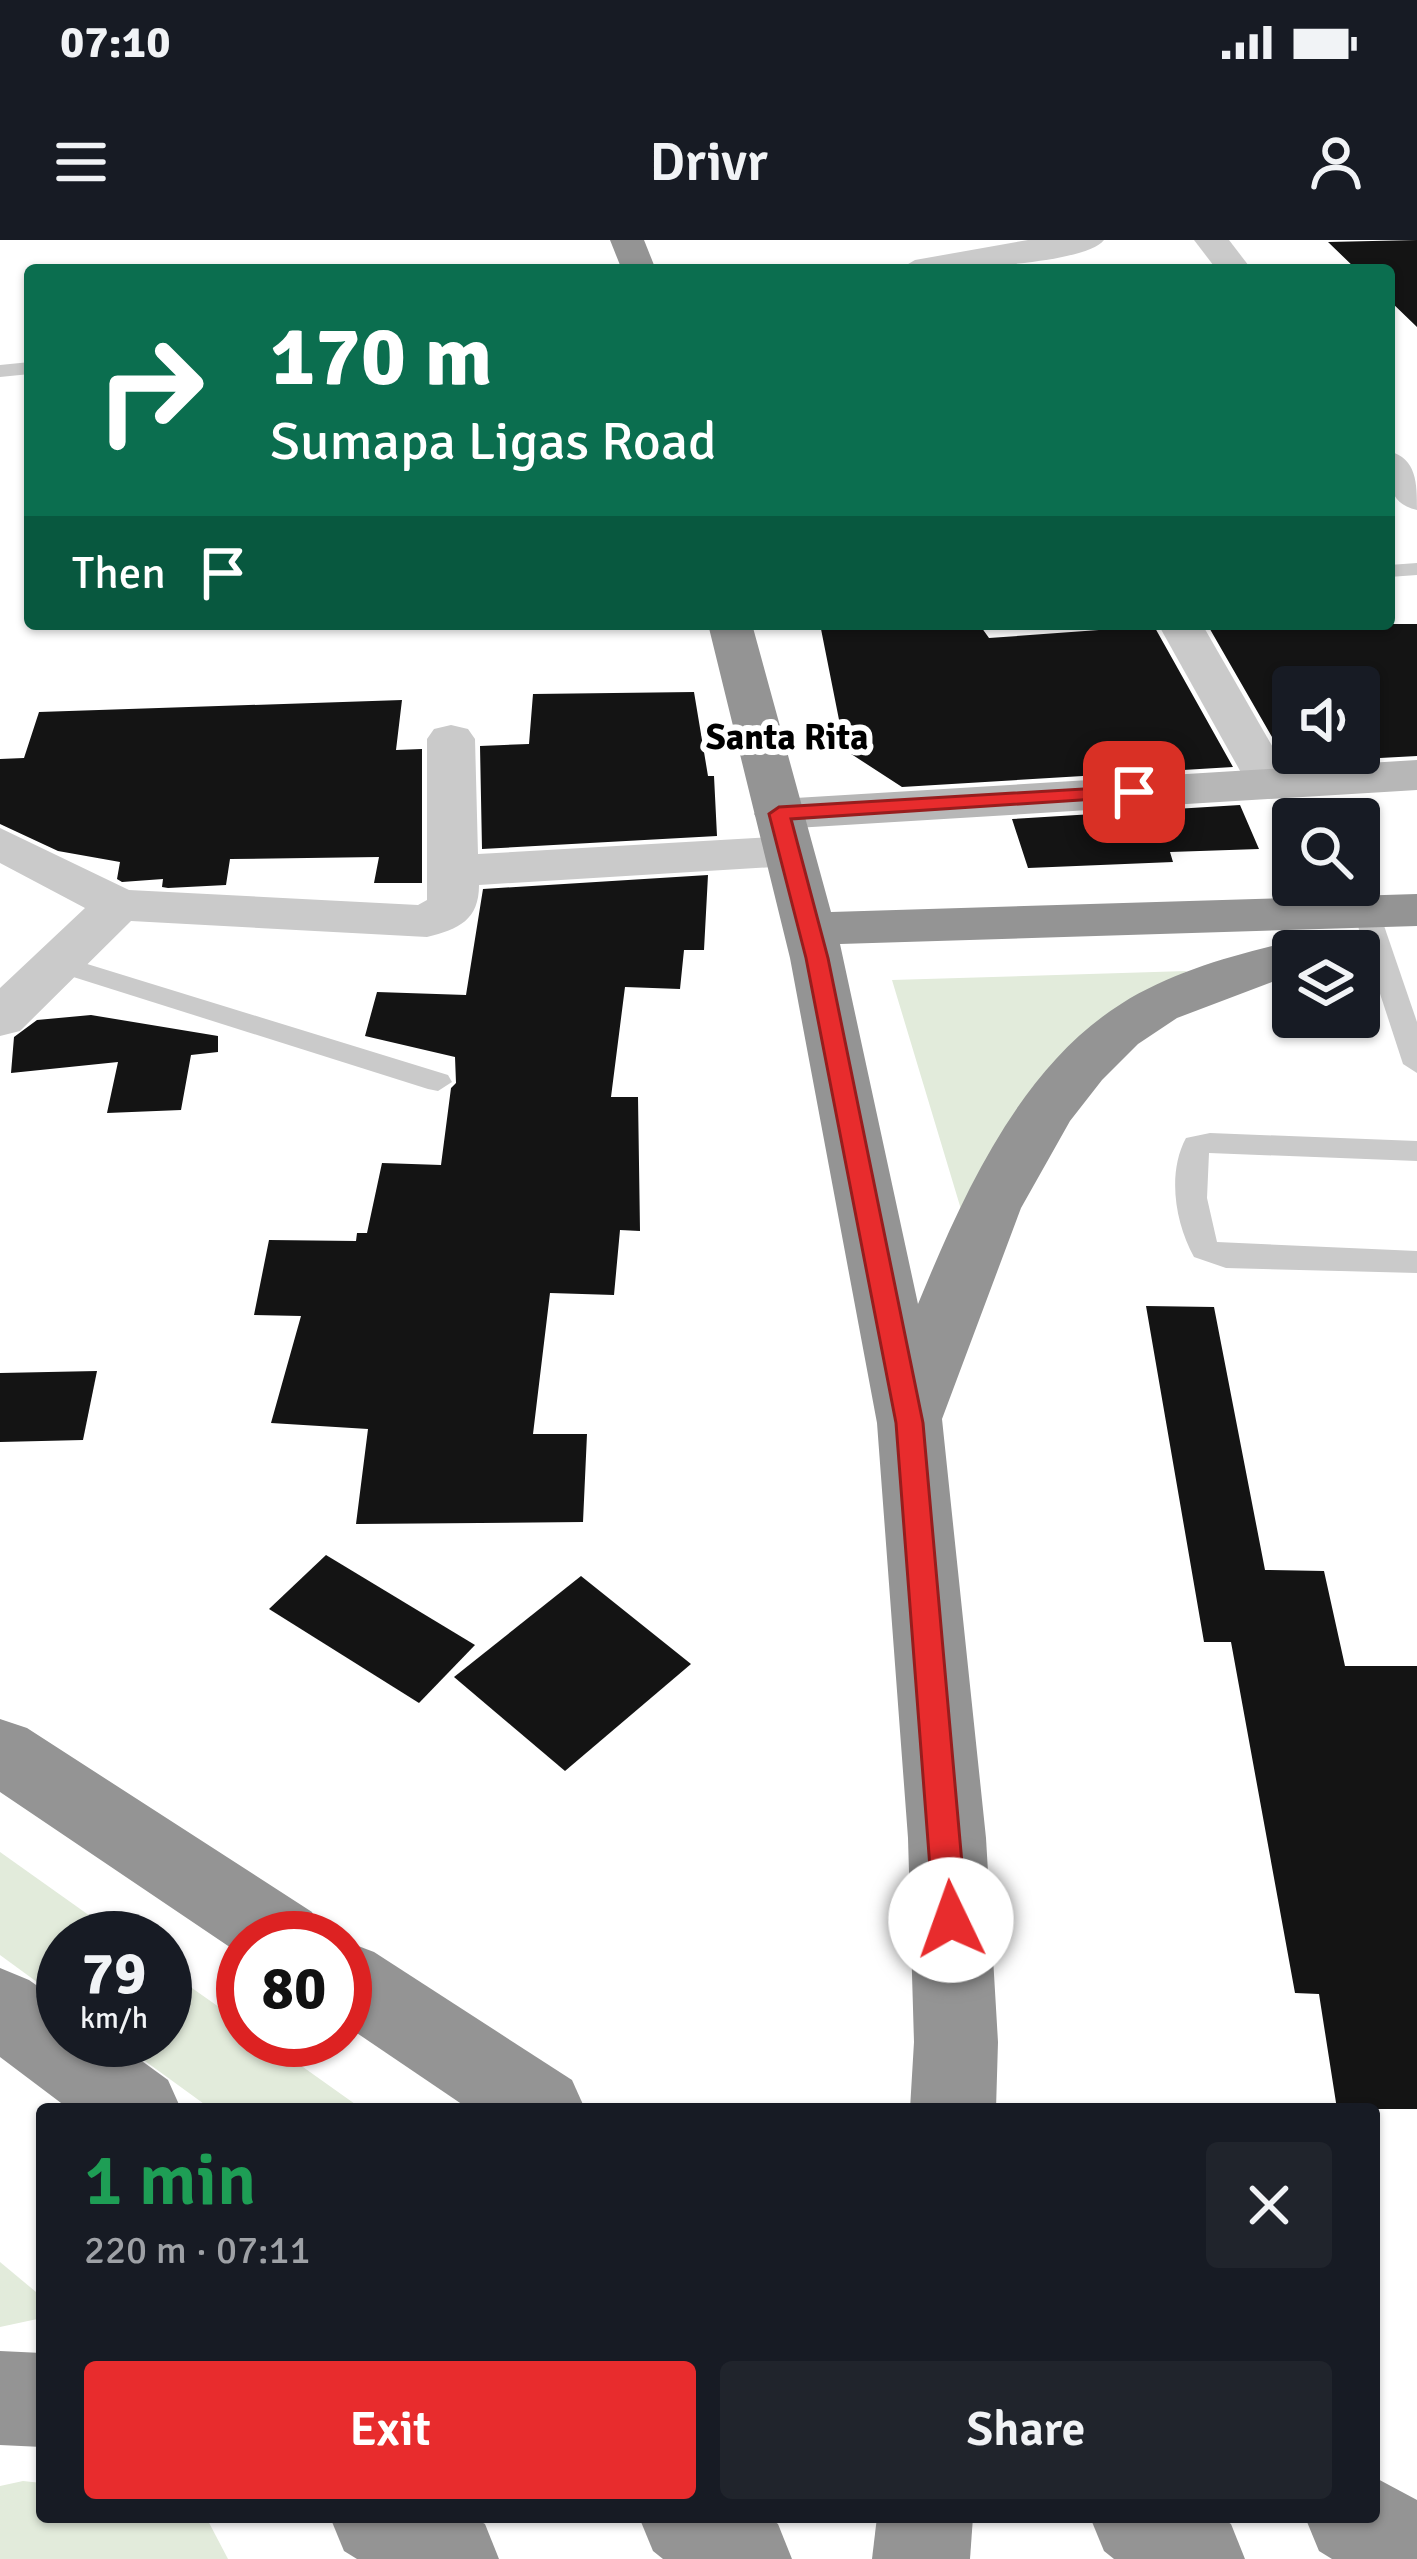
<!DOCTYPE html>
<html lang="en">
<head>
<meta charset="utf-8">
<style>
	body { margin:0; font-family:Signika,sans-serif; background:#20242c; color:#f1f3f6; height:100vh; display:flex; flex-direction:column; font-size:45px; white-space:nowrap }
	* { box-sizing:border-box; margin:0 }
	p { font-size:39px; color:#9ea1a6 }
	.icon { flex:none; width:66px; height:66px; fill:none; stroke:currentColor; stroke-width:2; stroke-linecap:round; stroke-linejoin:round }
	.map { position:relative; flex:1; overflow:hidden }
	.panel { position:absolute; left:36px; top:1863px; width:1344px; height:420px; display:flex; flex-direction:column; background:#171b24; border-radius:12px; box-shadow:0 3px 9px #0004 }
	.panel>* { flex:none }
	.top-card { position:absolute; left:24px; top:24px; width:1371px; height:366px; border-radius:12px; box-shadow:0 3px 9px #0004; background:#0b6e4f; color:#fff; overflow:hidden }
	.fabs { position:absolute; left:1272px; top:426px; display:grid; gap:24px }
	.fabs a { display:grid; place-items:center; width:108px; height:108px; border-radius:12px; background:#171b24; box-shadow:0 3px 9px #0004; font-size:60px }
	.speed { position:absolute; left:36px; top:1671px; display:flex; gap:24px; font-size:60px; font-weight:700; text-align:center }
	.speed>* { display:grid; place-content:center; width:156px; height:156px; border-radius:50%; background:#171b24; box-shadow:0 3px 9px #0004; line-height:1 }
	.speed small { font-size:30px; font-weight:400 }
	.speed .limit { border:18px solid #d22; background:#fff; color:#111 }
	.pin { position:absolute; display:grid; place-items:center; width:102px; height:102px; color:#fff; margin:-51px; border-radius:24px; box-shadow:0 6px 18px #0006 }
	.me { position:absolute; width:132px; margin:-66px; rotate:357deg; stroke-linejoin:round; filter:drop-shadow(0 0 9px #0008) }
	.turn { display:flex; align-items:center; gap:42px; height:252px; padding:0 48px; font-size:54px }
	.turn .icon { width:156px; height:156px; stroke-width:2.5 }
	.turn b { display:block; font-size:84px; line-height:102px }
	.then { display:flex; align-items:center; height:114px; padding:0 48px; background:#0003; gap:24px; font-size:45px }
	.round { display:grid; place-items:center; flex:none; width:126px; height:126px; border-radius:12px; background:#20242c }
	.headline { display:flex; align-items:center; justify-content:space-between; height:204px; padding:0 48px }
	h1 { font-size:72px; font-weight:600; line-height:90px; color:#1e9e55 }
	.action { display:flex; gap:24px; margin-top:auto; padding:24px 48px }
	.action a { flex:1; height:138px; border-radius:12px; background:#e82c2d; color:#fff; font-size:48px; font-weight:600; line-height:138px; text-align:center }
	.action a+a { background:#20242c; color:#f1f3f6 }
	.status { display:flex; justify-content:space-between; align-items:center; height:84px; padding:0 60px; background:#171b24; direction:ltr }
	.status svg { height:33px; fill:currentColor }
	header { display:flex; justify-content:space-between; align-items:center; height:156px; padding:0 48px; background:#171b24; font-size:54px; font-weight:600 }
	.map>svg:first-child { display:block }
</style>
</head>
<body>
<div class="status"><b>07:10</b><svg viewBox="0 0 49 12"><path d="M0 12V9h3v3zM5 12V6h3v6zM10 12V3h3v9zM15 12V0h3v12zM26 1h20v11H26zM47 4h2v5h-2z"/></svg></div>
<header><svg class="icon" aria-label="menu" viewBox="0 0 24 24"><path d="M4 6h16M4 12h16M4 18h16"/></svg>Drivr<svg class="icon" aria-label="person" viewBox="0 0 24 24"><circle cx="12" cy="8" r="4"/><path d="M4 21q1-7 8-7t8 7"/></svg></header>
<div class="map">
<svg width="1417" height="2319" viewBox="0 0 1417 2319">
	<rect width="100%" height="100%" fill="#fff"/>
	<g fill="#e2ebdb">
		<polygon points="1187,731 1107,780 963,976 892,740"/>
		<polygon points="0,1612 121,1698 63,1698 63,1761 0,1715"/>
		<polygon points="165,1729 243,1784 243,1800 265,1800 362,1869 211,1869 116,1800 165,1800"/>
		<polygon points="0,2022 42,2057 42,2078 0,2087"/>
		<polygon points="23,2241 42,2243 42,2277 206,2277 228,2319 0,2319 0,2246"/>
	</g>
	<g fill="#141414" fill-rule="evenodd">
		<polygon points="1417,0 1417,87 1389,60 1389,30 1357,30 1328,2"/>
		<polygon points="820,384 979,384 989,398 1154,386 1233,527 902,547 845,510"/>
		<path d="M 1207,384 L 1417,384 L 1417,516 L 1287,523 ZM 1293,447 L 1359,447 L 1359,513 L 1293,513 Z"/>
		<polygon points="694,452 708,536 714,536 717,596 482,609 480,506 529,504 533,454"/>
		<polygon points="402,460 396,510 422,509 422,643 374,643 379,617 230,619 226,645 168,648 162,647 163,639 122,642 117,639 120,622 58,611 0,584 0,519 24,518 39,472"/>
		<polygon points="1240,565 1259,609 1170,612 1173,622 1028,628 1012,579"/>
		<polygon points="708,635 704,710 684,710 680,749 625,747 611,857 638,857 640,991 620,990 614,1055 550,1053 533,1194 587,1194 583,1282 356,1284 368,1189 271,1183 301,1076 254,1075 269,1000 356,1001 357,993 367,993 382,923 441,925 451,848 456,843 455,817 365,796 377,752 466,755 483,649"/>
		<polygon points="91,775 218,796 218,812 191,815 181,870 107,873 118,822 11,833 14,797 37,780"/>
		<polygon points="1146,1066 1214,1067 1265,1330 1324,1331 1345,1426 1417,1426 1417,1869 1337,1869 1319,1754 1295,1753 1231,1402 1204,1402"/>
		<polygon points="97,1131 83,1200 0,1202 0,1133"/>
		<polygon points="326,1315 475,1405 419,1463 269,1369"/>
		<polygon points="581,1336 691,1424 565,1531 454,1437"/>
	</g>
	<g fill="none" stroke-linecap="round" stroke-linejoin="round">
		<g fill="#cacaca" fill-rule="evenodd">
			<polygon points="30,122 30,134 0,137 0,125"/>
			<polygon points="1417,323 1417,335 1389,337 1389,325"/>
			<polygon points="1366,663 1379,671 1417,782 1417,833 1403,824 1353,671"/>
			<polygon points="58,715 448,835 452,842 438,851 428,849 48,729 48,717"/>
			<path d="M 1210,893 L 1417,901 L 1417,921 L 1209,913 L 1207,958 L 1217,1002 L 1417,1011 L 1417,1033 L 1226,1028 L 1194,1017 C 1175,983 1167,933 1186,898 Z"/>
		</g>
		<g fill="#cacaca" fill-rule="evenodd">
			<path d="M 1028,0 L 1104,0 C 1084,26 934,30 898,30 L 915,20 Z"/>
			<polygon points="1194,0 1229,0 1252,30 1217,30"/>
			<path d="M 1389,211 C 1417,219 1417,243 1417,270 C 1386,263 1389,238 1389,211 Z"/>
			<polygon points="1158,384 1202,384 1294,544 1287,554 1270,559 1253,554"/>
			<path d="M 451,485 L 468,489 L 475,499 L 478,614 L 789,596 L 807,600 L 814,611 L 807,622 L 789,626 L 479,645 C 479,680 459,689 427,697 L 131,681 L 20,791 L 0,796 L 0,748 L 85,668 L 0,623 L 0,588 L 129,650 L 418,665 L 427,660 L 427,499 L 434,489 Z"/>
		</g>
		<polygon fill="#b7b7b7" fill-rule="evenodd" points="1417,520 1417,550 779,589 761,585 754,574 761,563 779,559"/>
		<g fill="#949494" fill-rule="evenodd">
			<polygon points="610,0 644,0 656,30 622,30"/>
			<path d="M 708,384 L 752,384 L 831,672 L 1417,654 L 1417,686 L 840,704 L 918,1064 C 962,957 1019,828 1121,764 C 1173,731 1234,715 1293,701 L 1316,711 L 1293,711 L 1293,734 L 1177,778 L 1138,804 L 1102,840 L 1070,881 L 1021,968 L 942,1179 L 986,1598 L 998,1802 L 996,1869 L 910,1869 L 914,1802 L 908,1598 L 877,1183 L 790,718 Z"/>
			<polygon points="0,1479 27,1488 312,1672 323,1698 243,1698 243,1716 0,1552"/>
			<polygon points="345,1701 374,1712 572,1840 585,1869 469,1869 345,1785"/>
			<polygon points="0,1728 29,1740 63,1764 63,1800 113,1800 168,1840 181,1869 69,1869 0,1817"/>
			<polygon points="0,2111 42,2113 42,2207 0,2205"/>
			<polygon points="1374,2237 1417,2260 1417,2319 1332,2319 1319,2311 1305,2277 1374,2277"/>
			<polygon points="330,2277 472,2277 485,2284 499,2319 357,2319 344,2311"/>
			<polygon points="639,2277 768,2277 778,2284 792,2319 663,2319 653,2311"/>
			<polygon points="877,2277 973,2277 970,2319 872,2319"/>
			<polygon points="1090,2277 1220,2277 1231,2284 1245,2319 1114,2319 1104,2311"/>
		</g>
	</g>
	<polygon fill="#e82c2d" stroke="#971d1d" stroke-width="3" points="1134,546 1144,552 1141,556 791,579 828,718 923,1183 967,1680 962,1691 951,1695 939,1691 934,1680 896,1183 806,718 769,574 779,567"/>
	<g text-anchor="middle" stroke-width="12" stroke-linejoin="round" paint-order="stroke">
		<g font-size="36" font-weight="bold" fill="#000" stroke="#fff">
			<text x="787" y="509">Santa Rita</text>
		</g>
	</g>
</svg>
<div class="fabs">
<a><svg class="icon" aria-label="sound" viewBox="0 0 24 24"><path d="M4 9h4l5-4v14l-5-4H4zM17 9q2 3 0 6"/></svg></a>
<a><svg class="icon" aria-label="search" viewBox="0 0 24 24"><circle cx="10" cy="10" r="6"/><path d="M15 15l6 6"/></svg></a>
<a><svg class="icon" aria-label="layers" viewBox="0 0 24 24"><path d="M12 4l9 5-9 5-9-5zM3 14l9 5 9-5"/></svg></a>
</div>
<div class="speed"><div>79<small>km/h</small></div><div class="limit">80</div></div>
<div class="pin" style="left:1134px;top:552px;background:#d93025"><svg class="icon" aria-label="arrive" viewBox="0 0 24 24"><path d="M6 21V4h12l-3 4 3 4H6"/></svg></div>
<svg class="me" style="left:951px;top:1680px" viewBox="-20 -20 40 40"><circle r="19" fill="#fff"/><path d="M0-13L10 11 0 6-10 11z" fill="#e82c2d"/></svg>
<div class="top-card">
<div class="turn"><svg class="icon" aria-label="right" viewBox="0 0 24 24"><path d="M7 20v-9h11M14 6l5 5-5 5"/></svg><div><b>170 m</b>Sumapa Ligas Road</div></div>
<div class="then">Then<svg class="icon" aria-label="arrive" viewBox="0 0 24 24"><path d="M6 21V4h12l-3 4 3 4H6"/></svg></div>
</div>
<section class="panel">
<div class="headline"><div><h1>1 min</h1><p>220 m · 07:11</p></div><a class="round"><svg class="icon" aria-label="close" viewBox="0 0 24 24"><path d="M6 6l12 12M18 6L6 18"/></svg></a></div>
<div class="action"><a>Exit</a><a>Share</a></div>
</section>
</div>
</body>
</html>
